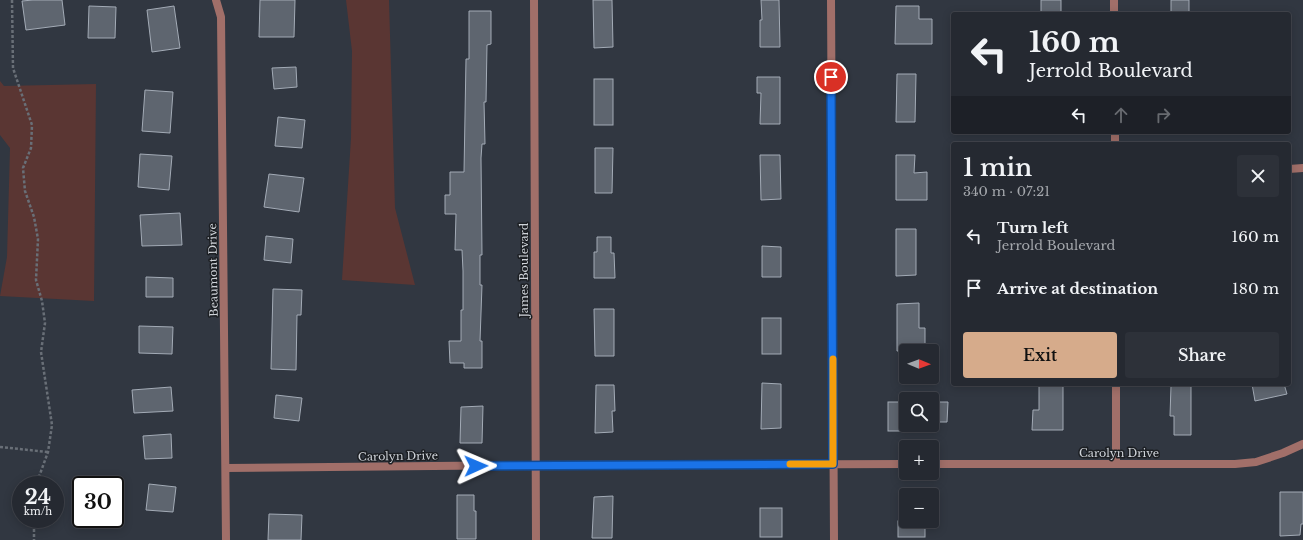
<!DOCTYPE html>
<html lang="en">
<head>
<meta charset="utf-8">
<style>
	body { margin:0; font-family:"Libre Baskerville",serif; background:#2d3139; color:#f1f3f6; height:100vh; display:flex; flex-direction:column; font-size:15px; white-space:nowrap }
	* { box-sizing:border-box; margin:0 }
	p { font-size:13px; color:#a3a6ab }
	.icon { flex:none; width:22px; height:22px; fill:none; stroke:currentColor; stroke-width:2; stroke-linecap:round; stroke-linejoin:round }
	.map { position:relative; flex:1; overflow:hidden }
	.panel { position:absolute; left:951px; top:142px; width:340px; height:244px; display:flex; flex-direction:column; background:#252931; border-radius:4px; box-shadow:0 2px 10px #0003,0 0 0 1px #42454d }
	.panel>* { flex:none }
	.guide { position:absolute; left:951px; top:12px; width:340px; height:122px; border-radius:4px; box-shadow:0 2px 10px #0003,0 0 0 1px #42454d; background:#252931; color:#f1f3f6; overflow:hidden }
	.needle { width:26px; rotate:91deg }
	.fabs { position:absolute; left:899px; top:344px; display:grid; gap:8px }
	.fabs a { display:grid; place-items:center; width:40px; height:40px; border-radius:4px; background:#252931; box-shadow:0 2px 10px #0003,0 0 0 1px #42454d; font-size:20px }
	.speed { position:absolute; left:12px; top:476px; display:flex; gap:8px; font-size:20px; font-weight:700; text-align:center }
	.speed>* { display:grid; place-content:center; width:52px; height:52px; border-radius:50%; background:#252931; box-shadow:0 2px 10px #0003,0 0 0 1px #42454d; line-height:1 }
	.speed small { font-size:10px; font-weight:400 }
	.speed .limit { border:2px solid #111; border-radius:6px; background:#fff; color:#111 }
	.pin { position:absolute; display:grid; place-items:center; width:34px; height:34px; color:#fff; margin:-17px; border:2px solid #fff; border-radius:50%; box-shadow:0 1px 4px #0007 }
	.me { position:absolute; width:44px; margin:-22px; rotate:89deg; stroke-linejoin:round; filter:drop-shadow(0 0 3px #0008) }
	.turn { display:flex; align-items:center; gap:14px; height:84px; padding:0 12px; font-size:18px }
	.turn .icon { width:52px; height:52px; stroke-width:2.5 }
	.turn b { display:block; font-size:28px; line-height:34px }
	.lanes { display:flex; align-items:center; height:38px; padding:0 12px; background:#0003; justify-content:center; gap:20px; direction:ltr }
	.lanes .off { opacity:.35 }
	.round { display:grid; place-items:center; flex:none; width:42px; height:42px; border-radius:4px; background:#2d3139 }
	.summary { display:flex; align-items:center; justify-content:space-between; height:68px; padding:0 12px }
	h1 { font-size:24px; font-weight:600; line-height:30px }
	.primary-button { display:flex; gap:8px; margin-top:auto; padding:8px 12px }
	.primary-button a { flex:1; height:46px; border-radius:4px; background:#d6ab8b; color:#111; font-size:16px; font-weight:600; line-height:46px; text-align:center }
	.primary-button a+a { background:#2d3139; color:#f1f3f6 }
	ul { padding:0; list-style:none }
	li { display:flex; align-items:center; gap:12px; height:52px; padding:0 12px }
	li div { flex:1 }
	li b { display:block; font-size:15px }
	li em { font-style:normal }
	.map>svg:first-child { display:block }
</style>
</head>
<body>
<div class="map">
<svg width="1303" height="540" viewBox="0 0 1303 540">
	<rect width="100%" height="100%" fill="#313741"/>
	<g fill="#5a3633">
		<polygon points="346,0 389,0 395,208 415,285 342,280 351,138 352,51"/>
		<polygon points="0,81 4,86 96,84 94,301 0,296 7,257 10,148 0,135"/>
	</g>
	<g fill="#5e656f" stroke="#a3abb6">
		<polygon points="33,0 62,0 65,25 26,30 22,1"/>
		<polygon points="260,0 295,0 294,37 259,37"/>
		<polygon points="593,0 612,0 613,47 594,48"/>
		<polygon points="761,0 779,0 780,47 760,47 760,20 762,20"/>
		<rect x="1041" y="0" width="20" height="14"/>
		<rect x="1171" y="0" width="18" height="14"/>
		<polygon points="89,6 116,7 115,38 88,38"/>
		<polygon points="174,6 180,48 152,52 147,10"/>
		<polygon points="896,6 919,6 919,19 932,19 932,44 895,44"/>
		<polygon points="469,11 491,11 491,44 487,45 486,102 484,102 485,144 482,144 481,158 482,255 480,255 480,285 482,285 480,341 482,341 482,368 464,368 464,363 450,363 449,341 461,341 461,310 463,310 463,271 462,250 455,250 456,214 445,214 445,195 450,195 450,172 464,172 466,59 469,59"/>
		<polygon points="296,67 297,87 274,89 272,68"/>
		<polygon points="897,74 916,74 915,122 896,122"/>
		<polygon points="757,77 780,77 780,124 760,124 761,93 757,93"/>
		<rect x="594" y="79" width="19" height="46"/>
		<polygon points="145,90 173,92 170,133 142,131"/>
		<polygon points="278,117 305,120 302,148 275,146"/>
		<polygon points="595,148 613,148 612,193 595,193"/>
		<polygon points="140,154 172,156 169,190 138,187"/>
		<polygon points="760,155 780,155 781,199 761,200"/>
		<polygon points="896,155 915,155 914,173 927,172 927,200 896,200"/>
		<polygon points="269,174 304,178 299,212 264,207"/>
		<polygon points="180,213 182,245 142,246 140,215"/>
		<polygon points="896,229 916,229 916,275 896,276"/>
		<polygon points="266,236 293,239 291,263 264,260"/>
		<polygon points="597,237 611,237 611,253 614,253 615,278 594,278 594,252 597,252"/>
		<polygon points="762,246 781,247 781,277 762,277"/>
		<polygon points="146,277 173,278 173,297 146,297"/>
		<polygon points="273,289 302,290 301,315 297,315 296,370 271,369"/>
		<polygon points="919,303 919,328 925,328 925,351 897,351 897,304"/>
		<polygon points="594,309 614,309 614,356 595,356"/>
		<rect x="762" y="318" width="19" height="36"/>
		<polygon points="139,326 173,327 172,354 139,353"/>
		<polygon points="762,383 781,384 781,428 761,429"/>
		<polygon points="1063,384 1063,430 1032,430 1033,410 1039,410 1039,385"/>
		<polygon points="1252,384 1284,384 1287,394 1255,401"/>
		<polygon points="596,385 614,385 615,411 612,411 613,432 595,433"/>
		<polygon points="1171,386 1191,386 1191,435 1174,435 1174,416 1170,416"/>
		<polygon points="171,387 173,411 134,413 132,390"/>
		<polygon points="276,395 302,398 299,421 274,418"/>
		<rect x="888" y="402" width="18" height="29"/>
		<polygon points="932,402 948,402 947,422 932,422"/>
		<polygon points="483,406 482,443 460,443 461,407"/>
		<polygon points="171,434 172,458 145,459 143,436"/>
		<polygon points="149,484 176,487 173,512 146,510"/>
		<polygon points="1280,492 1303,492 1303,524 1301,524 1300,535 1280,536"/>
		<polygon points="457,495 474,495 474,511 476,511 476,539 457,539"/>
		<polygon points="613,496 612,538 592,538 594,497"/>
		<rect x="760" y="508" width="22" height="29"/>
		<polygon points="269,514 302,515 301,540 268,540"/>
		<rect x="898" y="521" width="27" height="16"/>
	</g>
	<g fill="none" stroke-linecap="round" stroke-linejoin="round">
		<g stroke="#696f77" stroke-width="2.5" stroke-dasharray="3 2" stroke-linecap="butt">
			<polyline points="12,0 13,68 32,125 31,148 23,168 25,191 34,217 38,239 36,280 42,301 45,323 41,352 52,425 48,452 36,485"/>
			<polyline points="0,447 48,452"/>
			<polyline points="34,519 34,540"/>
		</g>
		<g stroke="#a16f69" stroke-width="8">
			<polyline points="216,0 221,17 226,540"/>
			<polyline points="534,0 536,540"/>
			<polyline points="831,0 834,540"/>
			<polyline points="1114,0 1114,14"/>
			<polyline points="1115,132 1115,144"/>
			<polyline points="1289,169 1303,168"/>
			<polyline points="1116,384 1116,464"/>
			<polyline points="932,464 1235,464 1256,462 1283,453 1303,444"/>
			<polyline points="226,468 536,465 906,464"/>
		</g>
	</g>
	<g fill="none" stroke-linecap="round" stroke-linejoin="round">
		<defs>
			<polyline id="route" points="476,466 833,464 831,77"/>
		</defs>
		<use href="#route" stroke="#114b97" stroke-width="10"/>
		<use href="#route" stroke="#1a73e8" stroke-width="7"/>
		<polyline stroke="#f59e0b" stroke-width="7" points="790,464 833,464 833,359"/>
	</g>
	<g text-anchor="middle" stroke-width="3" stroke-linejoin="round" paint-order="stroke">
		<g font-size="11" fill="#cfd3d9" stroke="#1c1f23">
			<text transform="translate(213 270) rotate(-91)" y="4">Beaumont Drive</text>
			<text transform="translate(524 270) rotate(-90)" y="4">James Boulevard</text>
			<text x="1119" y="457">Carolyn Drive</text>
			<text transform="translate(398 456) rotate(-1)" y="4">Carolyn Drive</text>
		</g>
	</g>
</svg>
<div class="fabs">
<a><svg class="needle" viewBox="-14 -14 28 28"><path d="M0-13l5 13h-10z" fill="#e53935"/><path d="M0 13l5-13h-10z" fill="#a3a6ab"/></svg></a>
<a><svg class="icon" aria-label="search" viewBox="0 0 24 24"><circle cx="10" cy="10" r="6"/><path d="M15 15l6 6"/></svg></a>
<a>+</a>
<a>−</a>
</div>
<div class="speed"><div>24<small>km/h</small></div><div class="limit">30</div></div>
<div class="pin" style="left:831px;top:77px;background:#d93025"><svg class="icon" aria-label="arrive" viewBox="0 0 24 24"><path d="M6 21V4h12l-3 4 3 4H6"/></svg></div>
<svg class="me" style="left:476px;top:466px" viewBox="-20 -20 40 40"><path d="M0-17L14 15 0 8-14 15z" fill="#1a73e8" stroke="#fff" stroke-width="4"/></svg>
<div class="guide">
<div class="turn"><svg class="icon" aria-label="left" viewBox="0 0 24 24"><path d="M17 20v-9H6M10 6l-5 5 5 5"/></svg><div><b>160 m</b>Jerrold Boulevard</div></div>
<div class="lanes"><svg class="icon" aria-label="left" viewBox="0 0 24 24"><path d="M17 20v-9H6M10 6l-5 5 5 5"/></svg><svg class="icon off" aria-label="ahead" viewBox="0 0 24 24"><path d="M12 20V5M6 11l6-6 6 6"/></svg><svg class="icon off" aria-label="right" viewBox="0 0 24 24"><path d="M7 20v-9h11M14 6l5 5-5 5"/></svg></div>
</div>
<section class="panel">
<div class="summary"><div><h1>1 min</h1><p>340 m · 07:21</p></div><a class="round"><svg class="icon" aria-label="close" viewBox="0 0 24 24"><path d="M6 6l12 12M18 6L6 18"/></svg></a></div>
<ul>
<li><svg class="icon" aria-label="left" viewBox="0 0 24 24"><path d="M17 20v-9H6M10 6l-5 5 5 5"/></svg><div><b>Turn left</b><p>Jerrold Boulevard</p></div><em>160 m</em></li>
<li><svg class="icon" aria-label="arrive" viewBox="0 0 24 24"><path d="M6 21V4h12l-3 4 3 4H6"/></svg><div><b>Arrive at destination</b></div><em>180 m</em></li>
</ul>
<div class="primary-button"><a>Exit</a><a>Share</a></div>
</section>
</div>
</body>
</html>
